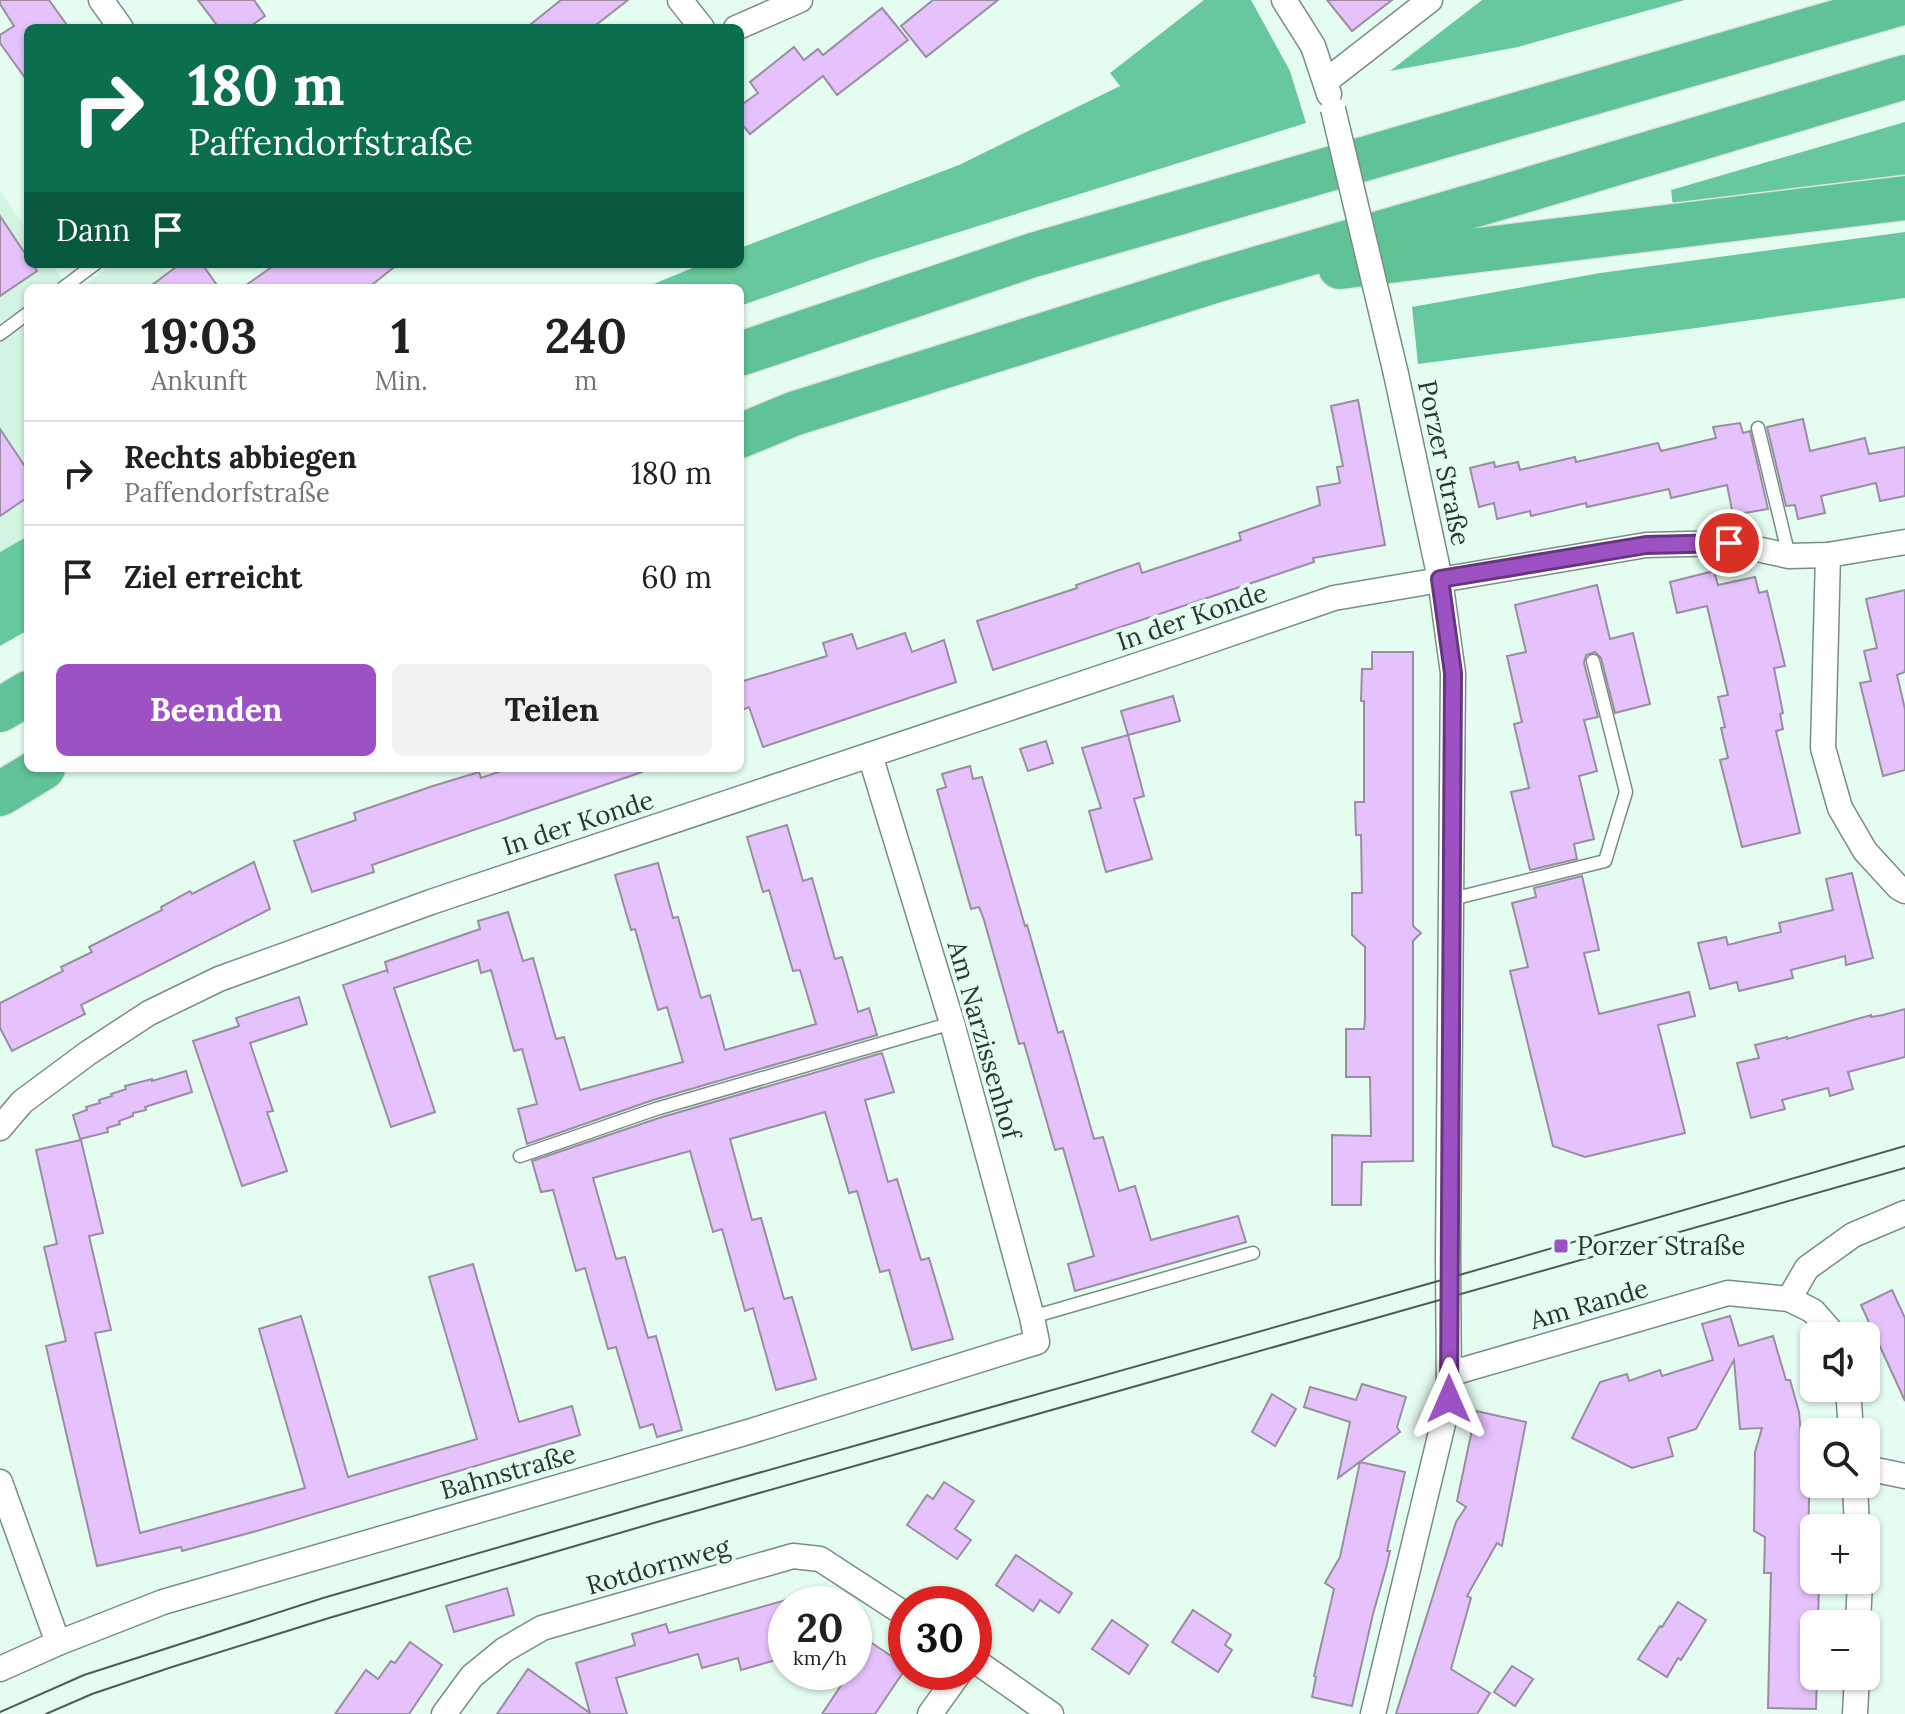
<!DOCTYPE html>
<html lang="de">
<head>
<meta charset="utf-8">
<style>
	body { margin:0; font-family:Lora,serif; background:#f2f2f2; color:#202124; height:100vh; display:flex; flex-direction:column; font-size:30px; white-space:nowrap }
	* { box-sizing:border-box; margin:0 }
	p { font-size:26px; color:#757577 }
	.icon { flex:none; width:44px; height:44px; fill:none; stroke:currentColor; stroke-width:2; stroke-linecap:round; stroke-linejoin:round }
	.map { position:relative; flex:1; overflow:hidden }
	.panel { position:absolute; left:24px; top:284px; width:720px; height:488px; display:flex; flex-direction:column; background:#fff; border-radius:12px; box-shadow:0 2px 6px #0004 }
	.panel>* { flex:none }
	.guide { position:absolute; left:24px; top:24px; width:720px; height:244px; border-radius:12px; box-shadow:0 2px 6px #0004; background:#0b6e4f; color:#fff; overflow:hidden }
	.tools { position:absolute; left:1800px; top:1322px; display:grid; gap:16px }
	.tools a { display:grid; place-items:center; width:80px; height:80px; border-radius:12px; background:#fff; box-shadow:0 2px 6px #0004; font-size:40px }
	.speed { position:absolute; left:768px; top:1586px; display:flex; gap:16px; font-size:40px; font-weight:700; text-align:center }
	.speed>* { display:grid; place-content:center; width:104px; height:104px; border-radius:50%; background:#fff; box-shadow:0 2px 6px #0004; line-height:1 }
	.speed small { font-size:20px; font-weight:400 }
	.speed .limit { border:12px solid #d22; background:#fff; color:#111 }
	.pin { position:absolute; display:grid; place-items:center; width:68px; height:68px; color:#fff; margin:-34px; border:4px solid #fff; border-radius:50%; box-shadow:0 2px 8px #0007 }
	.me { position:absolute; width:88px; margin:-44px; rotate:0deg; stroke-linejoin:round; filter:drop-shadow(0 0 6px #0008) }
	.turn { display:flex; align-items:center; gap:28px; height:168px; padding:0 32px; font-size:36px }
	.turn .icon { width:104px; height:104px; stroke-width:2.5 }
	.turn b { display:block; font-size:56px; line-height:68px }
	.then { display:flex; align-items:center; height:76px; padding:0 32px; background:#0003; gap:16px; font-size:30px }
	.eta { display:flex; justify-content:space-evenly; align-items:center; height:136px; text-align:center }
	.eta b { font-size:48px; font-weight:700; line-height:56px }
	.primary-button { display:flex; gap:16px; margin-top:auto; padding:16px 32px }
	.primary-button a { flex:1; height:92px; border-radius:12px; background:#9d52c4; color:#fff; font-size:32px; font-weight:700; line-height:92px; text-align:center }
	.primary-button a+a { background:#f2f2f2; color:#202124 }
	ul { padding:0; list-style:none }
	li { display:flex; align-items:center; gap:24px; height:104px; padding:0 32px; border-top:2px solid #e0e0e0 }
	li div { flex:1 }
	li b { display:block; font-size:30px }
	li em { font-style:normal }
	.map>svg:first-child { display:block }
</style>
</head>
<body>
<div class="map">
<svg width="1905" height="1714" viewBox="0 0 1905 1714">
	<rect width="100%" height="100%" fill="#e5fdf0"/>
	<g fill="#d4f4e3">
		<polygon points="0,191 28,231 28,264 52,264 69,288 28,288 28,536 0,552"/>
		<polygon points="113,264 160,264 178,288 80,288"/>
	</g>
	<g fill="#68c89d">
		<polygon points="1204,0 1251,0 1290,71 1306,123 870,260 740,306 740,288 644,288 702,264 740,264 740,248 959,165 1120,86 1110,73"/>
		<polygon points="1482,0 1685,0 1518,47 1390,71"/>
		<polygon points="1905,122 1905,178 1673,206 1671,190"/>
		<polygon points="1905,232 1905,298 1689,329 1418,364 1412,307 1600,273"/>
		<polygon points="28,536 28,630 0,646 0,552"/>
	</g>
	<g fill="#e6c2fd" stroke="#998ea0" stroke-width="2">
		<polygon points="0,0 49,0 69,28 28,28 28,82 0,43 0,35 14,26 0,4"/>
		<polygon points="198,0 254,0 265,16 248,28 219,28"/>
		<polygon points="561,0 628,0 592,28 526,28"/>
		<polygon points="933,0 998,0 926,57 901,26"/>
		<polygon points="1327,0 1392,0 1352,31"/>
		<polygon points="882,8 908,40 837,95 823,76 750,134 740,122 740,106 758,93 750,82 794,47 804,60 818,49 823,55"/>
		<polygon points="0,216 28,258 28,264 32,264 37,271 0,296"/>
		<polygon points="180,264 202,264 219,288 148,288"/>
		<polygon points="276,264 398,264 368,288 242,288"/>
		<polygon points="1358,400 1385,545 1313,558 1314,562 993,670 977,621 1077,588 1076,585 1139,563 1142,573 1241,540 1239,533 1320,505 1317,487 1340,483 1337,467 1343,466 1331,406"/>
		<polygon points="1803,419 1810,451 1865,438 1869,454 1905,447 1905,496 1880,501 1876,483 1821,496 1825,513 1798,519 1795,505 1786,506 1767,427"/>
		<polygon points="1740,423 1743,433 1750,431 1768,509 1733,515 1727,485 1671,498 1669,489 1587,507 1586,503 1531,516 1530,511 1497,519 1494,503 1479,507 1470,468 1494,462 1495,467 1518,462 1520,470 1575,457 1576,462 1658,443 1661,451 1716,438 1713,427"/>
		<polygon points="0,429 28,471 28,497 0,516"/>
		<polygon points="1714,571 1718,585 1755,577 1759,593 1767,591 1785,666 1774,668 1783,713 1780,714 1783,729 1776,731 1800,833 1742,847 1720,760 1728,758 1721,728 1725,727 1718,697 1728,695 1707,606 1677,613 1670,582"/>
		<polygon points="1597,585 1610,639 1633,633 1650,704 1615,713 1601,658 1595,652 1586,655 1584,663 1598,717 1584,720 1597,771 1579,776 1594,839 1574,844 1577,859 1530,870 1511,792 1529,788 1514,724 1522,722 1507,656 1526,652 1515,605"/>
		<polygon points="1905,590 1905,672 1897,675 1905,709 1905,770 1883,776 1860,683 1871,681 1864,651 1877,648 1866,599"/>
		<polygon points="905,633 912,652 944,640 956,682 763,747 749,707 740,711 740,682 827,656 823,643 852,634 857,649"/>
		<polygon points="1372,652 1413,652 1413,926 1421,933 1413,941 1413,1161 1362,1162 1361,1205 1332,1205 1332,1135 1371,1136 1370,1077 1346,1077 1346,1029 1364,1029 1365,1019 1365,947 1352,935 1352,893 1362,893 1361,835 1356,835 1355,802 1364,802 1364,701 1361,701 1362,669 1372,669"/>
		<polygon points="1173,696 1180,721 1128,735 1121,711"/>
		<polygon points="1128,735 1144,796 1134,799 1152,859 1106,872 1089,811 1101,808 1082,748"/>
		<polygon points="1046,741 1053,763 1028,771 1020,749"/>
		<polygon points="970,766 973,779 982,777 1025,926 1027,925 1058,1033 1063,1031 1094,1139 1103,1137 1119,1191 1135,1186 1151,1240 1238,1216 1246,1242 1075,1291 1068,1264 1094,1256 1063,1148 1055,1150 1024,1043 1019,1044 984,920 979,907 971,909 937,790 946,787 942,774"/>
		<polygon points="510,768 641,768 642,772 372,865 374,872 312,892 294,841 356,820 354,813 433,786 479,772 481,778"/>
		<polygon points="787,825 803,881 812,878 835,959 842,957 858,1012 869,1008 877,1035 653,1100 527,1144 518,1109 537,1104 522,1049 514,1051 491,970 481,973 478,960 394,988 435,1112 391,1127 343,985 387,970 388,973 385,962 480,929 478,921 508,912 523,961 533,958 556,1039 564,1037 580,1090 683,1062 667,1007 658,1010 635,929 631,930 615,875 658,863 673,918 678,917 701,998 710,995 725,1050 816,1024 800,970 793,971 769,890 763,892 747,837"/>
		<polygon points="254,862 270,909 81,1005 85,1014 12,1051 0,1028 0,1003 63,971 61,967 92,952 89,947 162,910 161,907 190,891 192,894"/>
		<polygon points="1852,873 1873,958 1846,965 1845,956 1791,970 1793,978 1739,991 1737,982 1710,989 1698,943 1726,937 1728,945 1755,938 1781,932 1779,923 1833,910 1826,879"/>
		<polygon points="1582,876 1599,950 1584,953 1599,1014 1689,992 1695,1016 1658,1025 1685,1133 1585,1157 1553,1146 1510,971 1528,967 1512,903 1536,897 1534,888"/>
		<polygon points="299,997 307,1024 250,1043 273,1111 267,1112 287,1171 242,1186 193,1041 239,1026 236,1018"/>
		<polygon points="1905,1009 1905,1057 1848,1072 1853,1089 1830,1096 1828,1088 1782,1100 1785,1109 1751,1118 1737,1063 1759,1058 1755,1045 1787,1037 1787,1039 1871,1015 1871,1017 1883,1015"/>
		<polygon points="882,1053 894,1092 865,1100 888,1182 897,1179 921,1260 929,1258 953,1339 912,1350 889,1270 880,1272 857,1191 849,1193 825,1112 730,1139 752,1220 761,1218 784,1299 792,1297 816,1379 776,1390 753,1308 745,1311 722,1229 713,1232 690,1151 647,1163 593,1178 616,1259 625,1257 648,1338 656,1336 682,1430 657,1437 653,1424 640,1428 616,1347 608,1349 585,1268 576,1271 553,1190 541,1192 532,1161 659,1118"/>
		<polygon points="186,1071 192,1092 145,1107 146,1110 133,1113 133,1116 119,1121 120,1124 107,1128 108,1132 80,1139 73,1115 87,1110 86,1107 100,1103 99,1100 112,1096 111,1094 126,1089 125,1086 152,1079 152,1081"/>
		<polygon points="81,1140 103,1233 89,1236 111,1330 95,1333 140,1533 305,1488 259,1329 301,1316 348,1477 477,1439 429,1277 473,1264 519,1422 572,1406 580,1435 253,1532 182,1551 181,1547 97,1566 46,1346 66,1341 44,1247 57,1244 36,1150"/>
		<polygon points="1892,1290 1905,1318 1905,1401 1861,1305"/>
		<polygon points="1730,1316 1739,1346 1773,1336 1786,1380 1790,1380 1799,1412 1803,1458 1810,1458 1808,1543 1814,1543 1814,1580 1819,1580 1818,1624 1814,1624 1814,1676 1817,1676 1816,1709 1768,1708 1771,1573 1764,1573 1765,1537 1754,1531 1755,1452 1762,1428 1740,1429 1734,1360 1696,1429 1668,1438 1673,1456 1632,1468 1572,1438 1600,1382 1627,1374 1629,1381 1660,1370 1662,1376 1713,1360 1702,1324"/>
		<polygon points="1362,1384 1406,1397 1397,1427 1400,1432 1338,1478 1350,1422 1304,1407 1310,1387 1356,1400"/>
		<polygon points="1272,1394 1296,1409 1275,1446 1252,1432"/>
		<polygon points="1476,1411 1526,1422 1502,1546 1497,1543 1467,1596 1471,1598 1451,1669 1490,1693 1477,1714 1396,1714 1456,1522 1466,1507 1457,1501"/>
		<polygon points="1360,1462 1405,1472 1387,1551 1390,1551 1386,1568 1373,1614 1352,1706 1312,1697 1316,1677 1314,1676 1334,1589 1325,1583 1340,1557"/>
		<polygon points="944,1482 974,1501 955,1529 971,1540 957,1559 907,1525 927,1495 933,1499"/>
		<polygon points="1016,1555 1072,1593 1059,1613 1040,1600 1033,1611 996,1585"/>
		<polygon points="507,1588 514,1615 454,1632 446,1606"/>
		<polygon points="786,1600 786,1657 741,1670 738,1658 702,1668 698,1654 616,1678 627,1714 497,1714 528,1669 590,1713 576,1663 635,1645 632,1634 666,1624 669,1633"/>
		<polygon points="1678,1602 1706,1620 1681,1660 1678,1658 1667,1677 1638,1659 1660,1626 1662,1627"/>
		<polygon points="1193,1610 1231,1635 1225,1645 1232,1650 1218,1672 1172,1642"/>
		<polygon points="1112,1620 1148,1645 1129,1674 1092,1649"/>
		<polygon points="854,1631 906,1666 906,1668 875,1714 822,1714 850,1672 854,1672"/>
		<polygon points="410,1642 442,1665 409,1714 335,1714 366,1670 378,1679 391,1661 395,1663"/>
		<polygon points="1512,1666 1533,1679 1515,1706 1494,1692"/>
	</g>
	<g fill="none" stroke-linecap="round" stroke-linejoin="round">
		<defs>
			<g id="service">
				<polyline points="63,288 95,264"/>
				<polyline points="0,334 28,313"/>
				<polyline points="1758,428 1789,556"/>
				<polyline points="1452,899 1605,861 1626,792 1593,661"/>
				<polyline points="520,1156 656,1109 952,1023"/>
				<polyline points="1032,1317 1253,1253"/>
			</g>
			<g id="minor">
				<polyline points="101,0 121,28"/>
				<polyline points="680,0 702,28"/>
				<polyline points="1284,0 1313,46 1329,94"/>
				<polyline points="736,28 800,0"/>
				<polyline points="1326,81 1430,0"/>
				<polyline points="1828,555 1823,748 1840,808 1865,851 1898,887 1905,891"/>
				<polyline points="0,1128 22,1102 88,1053 149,1013 219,979 431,902 1177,652 1334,598 1646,545 1729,543 1789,556 1828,555 1905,542"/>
				<polyline points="1789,1299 1813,1311 1835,1336"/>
				<polyline points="1449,1374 1728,1293 1789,1299 1807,1268 1853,1235 1905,1213"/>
				<polyline points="1848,1388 1851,1432"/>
				<polyline points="1866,1468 1905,1476"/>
				<polyline points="0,1482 58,1643"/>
				<polyline points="1855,1484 1857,1528"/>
				<polyline points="1858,1624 1860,1580"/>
				<polyline points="974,1660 1051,1714"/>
				<polyline points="0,1669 58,1643 163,1602 748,1432 1037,1342 1032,1317 952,1023 870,755"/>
				<polyline points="444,1714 472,1676 504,1650 542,1628 793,1556 820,1559 906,1615"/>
				<polyline points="930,1714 960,1672"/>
				<polyline points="1373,1714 1449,1399 1448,1254 1453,673 1440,579 1396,374"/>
				<polyline points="1855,1714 1857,1676"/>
			</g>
			<g id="motorway">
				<polyline points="1340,267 1905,198"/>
				<polyline points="740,354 1033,255 1905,2"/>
				<polyline points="740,436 793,414 1211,282 1510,195 1905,77"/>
				<polyline points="0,710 28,693"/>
				<polyline points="0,794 43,768"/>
			</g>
		</defs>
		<use href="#service" stroke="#788e82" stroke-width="15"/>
		<use href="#minor" stroke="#788e82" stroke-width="27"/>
		<use href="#motorway" stroke="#e1e3e2" stroke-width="47"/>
		<use href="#service" stroke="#fff" stroke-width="12"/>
		<use href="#minor" stroke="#fff" stroke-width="24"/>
		<use href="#motorway" stroke="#60c297" stroke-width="44"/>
		<g stroke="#4f5b55" stroke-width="2">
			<polyline points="0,1712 84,1675 323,1598 659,1501 1449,1278 1905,1146"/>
			<polyline points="46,1714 92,1694 172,1667 329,1618 664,1520 1905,1168"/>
		</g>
		<defs>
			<polyline id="minor-bridge" points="1333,109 1396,374"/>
		</defs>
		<use href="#minor-bridge" stroke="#788e82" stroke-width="27" stroke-linecap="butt"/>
		<use href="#minor-bridge" stroke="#fff" stroke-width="24"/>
	</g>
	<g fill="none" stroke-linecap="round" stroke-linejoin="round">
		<defs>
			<polyline id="route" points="1449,1399 1453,673 1440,579 1646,545 1729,543"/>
		</defs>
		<use href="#route" stroke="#66357f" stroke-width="20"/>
		<use href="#route" stroke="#9d52c4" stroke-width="14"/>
	</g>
	<rect fill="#9d52c4" stroke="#e5fdf0" stroke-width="3" x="1553" y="1238" width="16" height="16" rx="4"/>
	<g text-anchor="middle" stroke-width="8" stroke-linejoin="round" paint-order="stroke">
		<g font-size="26" fill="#2c3631" stroke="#e5fdf0">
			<text transform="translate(1444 463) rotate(78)" y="9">Porzer Straße</text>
			<text transform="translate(1192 617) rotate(-19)" y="9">In der Konde</text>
			<text transform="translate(578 823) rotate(-18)" y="9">In der Konde</text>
			<text transform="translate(984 1040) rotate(74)" y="9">Am Narzissenhof</text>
			<text transform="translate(1589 1304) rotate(-16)" y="9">Am Rande</text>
			<text transform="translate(508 1472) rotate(-16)" y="9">Bahnstraße</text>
			<text transform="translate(658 1566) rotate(-16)" y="9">Rotdornweg</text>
		</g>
		<g font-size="26" fill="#2c3631" stroke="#e5fdf0" text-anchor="start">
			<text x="1577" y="1255">Porzer Straße</text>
		</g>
	</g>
</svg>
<div class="tools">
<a><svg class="icon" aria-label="sound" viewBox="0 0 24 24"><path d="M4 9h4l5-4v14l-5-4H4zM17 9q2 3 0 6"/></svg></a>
<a><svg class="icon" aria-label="search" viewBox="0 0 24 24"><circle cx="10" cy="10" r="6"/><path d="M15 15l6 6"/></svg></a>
<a>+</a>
<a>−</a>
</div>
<div class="speed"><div>20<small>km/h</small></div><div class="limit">30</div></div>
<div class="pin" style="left:1729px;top:543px;background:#d93025"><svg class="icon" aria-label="arrive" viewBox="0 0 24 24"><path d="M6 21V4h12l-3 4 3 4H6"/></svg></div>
<svg class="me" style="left:1449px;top:1399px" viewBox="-20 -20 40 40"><path d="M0-17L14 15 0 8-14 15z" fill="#9d52c4" stroke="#fff" stroke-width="4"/></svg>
<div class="guide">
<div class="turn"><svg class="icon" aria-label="right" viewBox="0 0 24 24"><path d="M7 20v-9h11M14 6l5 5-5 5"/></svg><div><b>180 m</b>Paffendorfstraße</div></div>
<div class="then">Dann<svg class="icon" aria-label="arrive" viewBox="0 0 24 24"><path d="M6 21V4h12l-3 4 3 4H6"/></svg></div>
</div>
<section class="panel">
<div class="eta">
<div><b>19:03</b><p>Ankunft</p></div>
<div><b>1</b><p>Min.</p></div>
<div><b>240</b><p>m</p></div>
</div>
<ul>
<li><svg class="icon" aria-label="right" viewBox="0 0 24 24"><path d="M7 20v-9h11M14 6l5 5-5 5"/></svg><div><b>Rechts abbiegen</b><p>Paffendorfstraße</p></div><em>180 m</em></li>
<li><svg class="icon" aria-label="arrive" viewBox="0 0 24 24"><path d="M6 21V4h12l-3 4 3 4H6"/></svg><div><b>Ziel erreicht</b></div><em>60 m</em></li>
</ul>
<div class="primary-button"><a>Beenden</a><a>Teilen</a></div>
</section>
</div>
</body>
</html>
